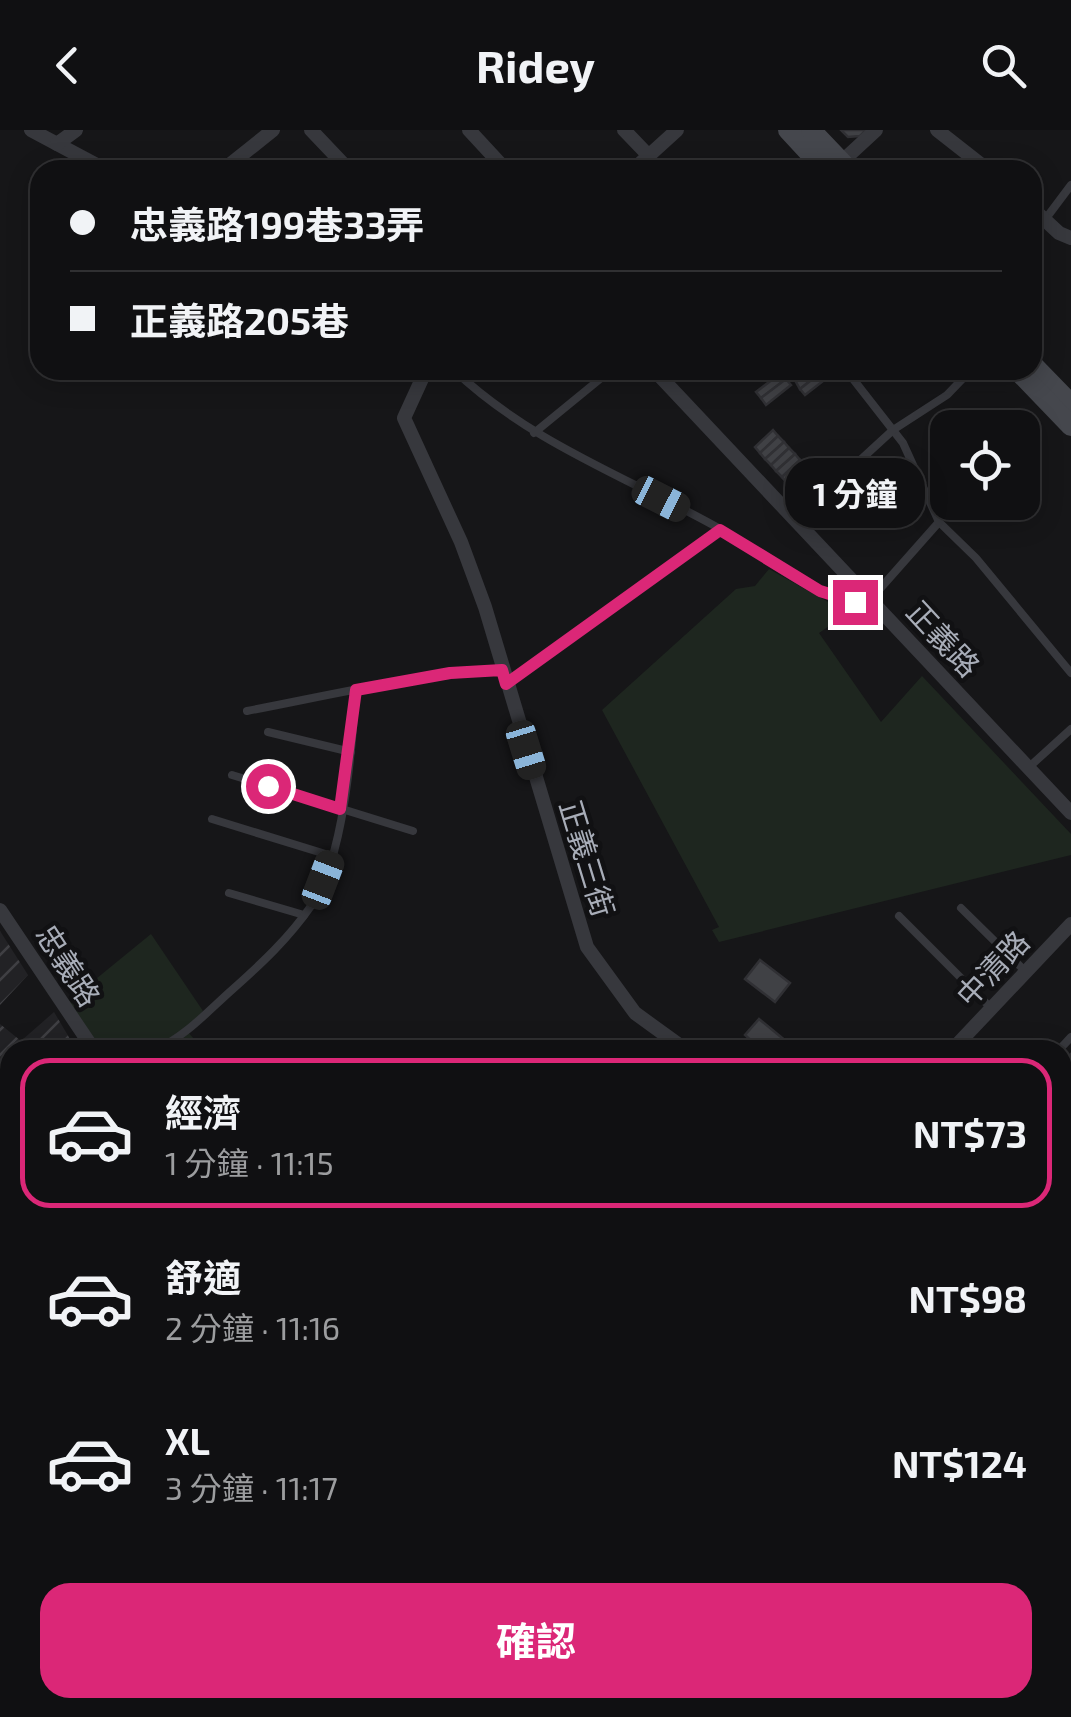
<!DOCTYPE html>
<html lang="zh-TW">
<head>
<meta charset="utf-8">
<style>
  :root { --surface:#101012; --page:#19191b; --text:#f1f3f6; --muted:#9c9d9f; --line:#303032; --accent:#db2777 }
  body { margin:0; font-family:"Exo 2","Noto Sans TC",sans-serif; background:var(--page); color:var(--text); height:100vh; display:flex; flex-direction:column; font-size:38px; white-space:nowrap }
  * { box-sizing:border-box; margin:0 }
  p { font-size:32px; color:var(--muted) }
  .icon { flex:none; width:55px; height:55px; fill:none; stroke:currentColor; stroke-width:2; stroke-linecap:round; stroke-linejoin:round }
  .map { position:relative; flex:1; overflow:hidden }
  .sheet { position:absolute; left:0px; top:910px; width:1072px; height:678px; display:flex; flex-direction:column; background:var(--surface); border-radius:30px 30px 0 0; box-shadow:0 5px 25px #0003,0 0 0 2px var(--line) }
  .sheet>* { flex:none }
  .top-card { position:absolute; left:30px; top:30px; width:1012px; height:220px; border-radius:30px; box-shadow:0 5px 25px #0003,0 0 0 2px var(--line); display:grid; align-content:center; height:220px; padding:0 40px; background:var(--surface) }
  .buttons { position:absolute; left:930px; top:280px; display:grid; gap:20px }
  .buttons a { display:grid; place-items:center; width:110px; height:110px; border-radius:20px; background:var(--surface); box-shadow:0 5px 25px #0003,0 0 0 2px var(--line); font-size:50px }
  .end { position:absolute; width:45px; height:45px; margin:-22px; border:12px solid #db2777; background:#fff; box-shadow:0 0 0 5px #fff }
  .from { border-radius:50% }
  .bubble { position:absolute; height:70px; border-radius:30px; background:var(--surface); box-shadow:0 5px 25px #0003,0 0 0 2px var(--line); font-size:32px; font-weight:700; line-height:70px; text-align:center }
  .car { position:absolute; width:30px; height:60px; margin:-30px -15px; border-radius:12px; box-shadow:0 0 8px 2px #0007; background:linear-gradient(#222 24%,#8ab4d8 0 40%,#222 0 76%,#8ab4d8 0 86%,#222 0) }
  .top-card b { display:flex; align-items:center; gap:35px; height:95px; font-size:38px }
  .top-card b+b { border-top:2px solid var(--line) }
  .top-card i { width:25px; height:25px; background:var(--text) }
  ul { padding:18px 0 0; list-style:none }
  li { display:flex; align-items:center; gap:30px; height:150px; margin:0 20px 15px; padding:0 20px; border:5px solid transparent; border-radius:30px }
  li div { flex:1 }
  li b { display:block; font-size:38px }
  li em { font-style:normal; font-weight:700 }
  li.on { border-color:var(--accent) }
  li>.icon { width:90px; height:90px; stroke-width:1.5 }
  .primary-button { display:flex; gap:20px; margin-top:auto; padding:20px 40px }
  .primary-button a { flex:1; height:115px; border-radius:30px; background:var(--accent); color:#fff; font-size:40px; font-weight:700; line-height:115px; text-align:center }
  header { display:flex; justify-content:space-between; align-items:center; height:130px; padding:0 40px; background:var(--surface); font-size:45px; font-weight:700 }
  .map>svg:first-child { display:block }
</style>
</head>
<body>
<header><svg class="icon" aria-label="back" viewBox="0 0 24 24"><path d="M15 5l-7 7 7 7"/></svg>Ridey<svg class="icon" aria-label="search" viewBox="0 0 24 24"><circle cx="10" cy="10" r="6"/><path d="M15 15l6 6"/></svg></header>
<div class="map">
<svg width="1071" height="1587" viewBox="0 0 1071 1587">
  <defs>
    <pattern id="industrial-furrows" width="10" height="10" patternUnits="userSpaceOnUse" patternTransform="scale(2.5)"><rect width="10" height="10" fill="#222225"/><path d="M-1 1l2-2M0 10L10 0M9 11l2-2" fill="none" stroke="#3f3f43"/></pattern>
  </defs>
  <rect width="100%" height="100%" fill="#161618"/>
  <g fill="url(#industrial-furrows)">
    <path d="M0 801 28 845 0 875Z"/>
    <path d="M54 882 70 909 56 920H10V939L0 941V894L21 911Z"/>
    <path d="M10 1049V1208L0 1218V1058Z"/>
    <path d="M10 1274V1578H618L610 1583 612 1587H0V1284Z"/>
  </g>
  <g fill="#1e261f">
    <path d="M769 439 848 483 819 503 881 592 922 546 1071 704V725L719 812 712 800 719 797 602 580 736 459 755 456Z"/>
    <path d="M151 804 203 881 185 899 204 920H102L69 871Z"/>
  </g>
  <g fill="#404145" stroke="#303034" stroke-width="2.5">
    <path d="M841 0H866L860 6 848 7Z"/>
    <path d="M812 240H824L800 259 796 252Z"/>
    <path d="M824 240 832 244 805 265 800 259Z"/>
    <path d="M781 243 786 249 761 268 756 262Z"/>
    <path d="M786 249 791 255 766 275 761 268Z"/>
    <path d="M773 300 778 306 760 323 755 317Z"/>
    <path d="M778 306 784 312 765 329 760 323Z"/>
    <path d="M784 312 789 318 771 335 765 329Z"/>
    <path d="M789 318 795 324 776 341 771 335Z"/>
    <path d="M795 324 800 330 782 347 776 341Z"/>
    <path d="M800 330 806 336 787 353 782 347Z"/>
    <path d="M806 336 811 342 793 359 787 353Z"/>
    <path d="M811 342 817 348 798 365 793 359Z"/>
    <path d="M817 348 822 354 804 370 798 365Z"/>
    <path d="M760 830 790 853 775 872 745 849Z"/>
    <path d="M759 889 787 912 780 920H750L755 914 745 905Z"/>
    <path d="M1071 924V955L1062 947V932Z"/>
  </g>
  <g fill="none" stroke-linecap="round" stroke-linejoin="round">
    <g stroke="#37383d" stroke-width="8">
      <path d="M1032 107 1071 55"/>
      <path d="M454 240C532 314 630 348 722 400 767 426 816 476 870 470L939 392"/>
      <path d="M846 240 903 313 939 392 976 428 1071 543"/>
      <path d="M534 303 611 240"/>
      <path d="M795 390 893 300 947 265 971 240"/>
      <path d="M509 552 720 400"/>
      <path d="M247 581C332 565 415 544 502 541"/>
      <path d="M268 602 351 622"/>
      <path d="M1028 638 1071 599"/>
      <path d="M232 645 413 701"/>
      <path d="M212 689 332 726"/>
      <path d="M229 763 304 785"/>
      <path d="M961 778 1026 842"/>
      <path d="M899 786 991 878"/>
      <path d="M155 920C185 907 208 881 233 859 261 834 289 808 311 776 344 730 352 617 356 560"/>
      <path d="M1059 920 1071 907"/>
      <path d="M1062 1278 1071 1287"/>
      <path d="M1062 1374 1071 1384"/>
      <path d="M0 1518 10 1528"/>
      <path d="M1062 1576 1071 1587"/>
      <path d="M111 1578 121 1587"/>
      <path d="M880 1578 897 1587"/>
      <path d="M851 1587 868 1578"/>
      <path d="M919 1587 947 1578"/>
    </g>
    <g stroke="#37383d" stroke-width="14">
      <path d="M31 0 106 40"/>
      <path d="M311 0 349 40"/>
      <path d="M469 0 506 40"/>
      <path d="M624 0 649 26"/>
      <path d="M937 0 988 40"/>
      <path d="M57 14 76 0"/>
      <path d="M837 36 876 0"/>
      <path d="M223 40 273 0"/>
      <path d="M633 40 677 0"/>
      <path d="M1032 78 1059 103 1071 108"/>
      <path d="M426 240 404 288 461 412 485 477 587 817 635 883 686 920"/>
      <path d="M654 240 1071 683"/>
      <path d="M0 780 94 920"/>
      <path d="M952 920 1071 794"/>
      <path d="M1062 1023 1071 1014"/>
      <path d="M0 1042 10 1033"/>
      <path d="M1062 1085 1071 1091"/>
      <path d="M1062 1188 1071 1195"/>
      <path d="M0 1339 10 1348"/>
      <path d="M736 1578 745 1587"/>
      <path d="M411 1584 414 1587"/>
      <path d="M13 1587 22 1578"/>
    </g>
    <g stroke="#45474d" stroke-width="20">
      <path d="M788 0 825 40"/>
      <path d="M811 0 849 40"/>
      <path d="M1032 234 1071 274"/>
      <path d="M1017 240 1071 296"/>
    </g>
  </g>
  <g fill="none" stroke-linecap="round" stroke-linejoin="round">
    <path stroke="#db2777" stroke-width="12" d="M268 656 340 679 356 560 450 543 502 540 506 554 720 400 820 461 855 472"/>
  </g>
  <g text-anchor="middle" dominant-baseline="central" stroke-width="9" stroke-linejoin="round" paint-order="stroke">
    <g font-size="30" fill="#a8adb8" stroke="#111113">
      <text transform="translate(944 508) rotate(47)">正義路</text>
      <text transform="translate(588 728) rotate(73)">正義三街</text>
      <text transform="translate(69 835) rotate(57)">忠義路</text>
      <text transform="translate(992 838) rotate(-47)">中清路</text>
    </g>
  </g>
</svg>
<div class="buttons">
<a><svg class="icon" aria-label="locate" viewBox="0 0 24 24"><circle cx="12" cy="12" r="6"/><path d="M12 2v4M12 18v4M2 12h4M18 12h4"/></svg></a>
</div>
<i class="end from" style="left:268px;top:656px"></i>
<i class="end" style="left:855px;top:472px"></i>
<div class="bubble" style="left:785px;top:328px;width:140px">1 分鐘</div>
<i class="car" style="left:661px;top:369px;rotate:117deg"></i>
<i class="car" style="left:526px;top:620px;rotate:163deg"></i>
<i class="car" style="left:323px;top:750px;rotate:21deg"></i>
<div class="top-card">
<b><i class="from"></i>忠義路199巷33弄</b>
<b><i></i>正義路205巷</b>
</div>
<section class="sheet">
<ul>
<li class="on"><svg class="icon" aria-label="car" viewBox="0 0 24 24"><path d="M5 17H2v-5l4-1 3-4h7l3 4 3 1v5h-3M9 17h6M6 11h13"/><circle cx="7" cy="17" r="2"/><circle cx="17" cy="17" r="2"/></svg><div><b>經濟</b><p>1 分鐘 · 11:15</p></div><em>NT$73</em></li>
<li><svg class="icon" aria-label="car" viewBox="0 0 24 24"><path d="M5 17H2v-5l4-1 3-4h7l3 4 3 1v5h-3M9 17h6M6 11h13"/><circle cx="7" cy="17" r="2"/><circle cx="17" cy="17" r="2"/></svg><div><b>舒適</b><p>2 分鐘 · 11:16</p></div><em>NT$98</em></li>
<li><svg class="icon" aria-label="car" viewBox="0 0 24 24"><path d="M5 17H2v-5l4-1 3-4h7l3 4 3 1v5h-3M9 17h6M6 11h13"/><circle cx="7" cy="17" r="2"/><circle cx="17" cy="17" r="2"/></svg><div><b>XL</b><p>3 分鐘 · 11:17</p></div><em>NT$124</em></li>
</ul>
<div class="primary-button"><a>確認</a></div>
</section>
</div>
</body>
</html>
